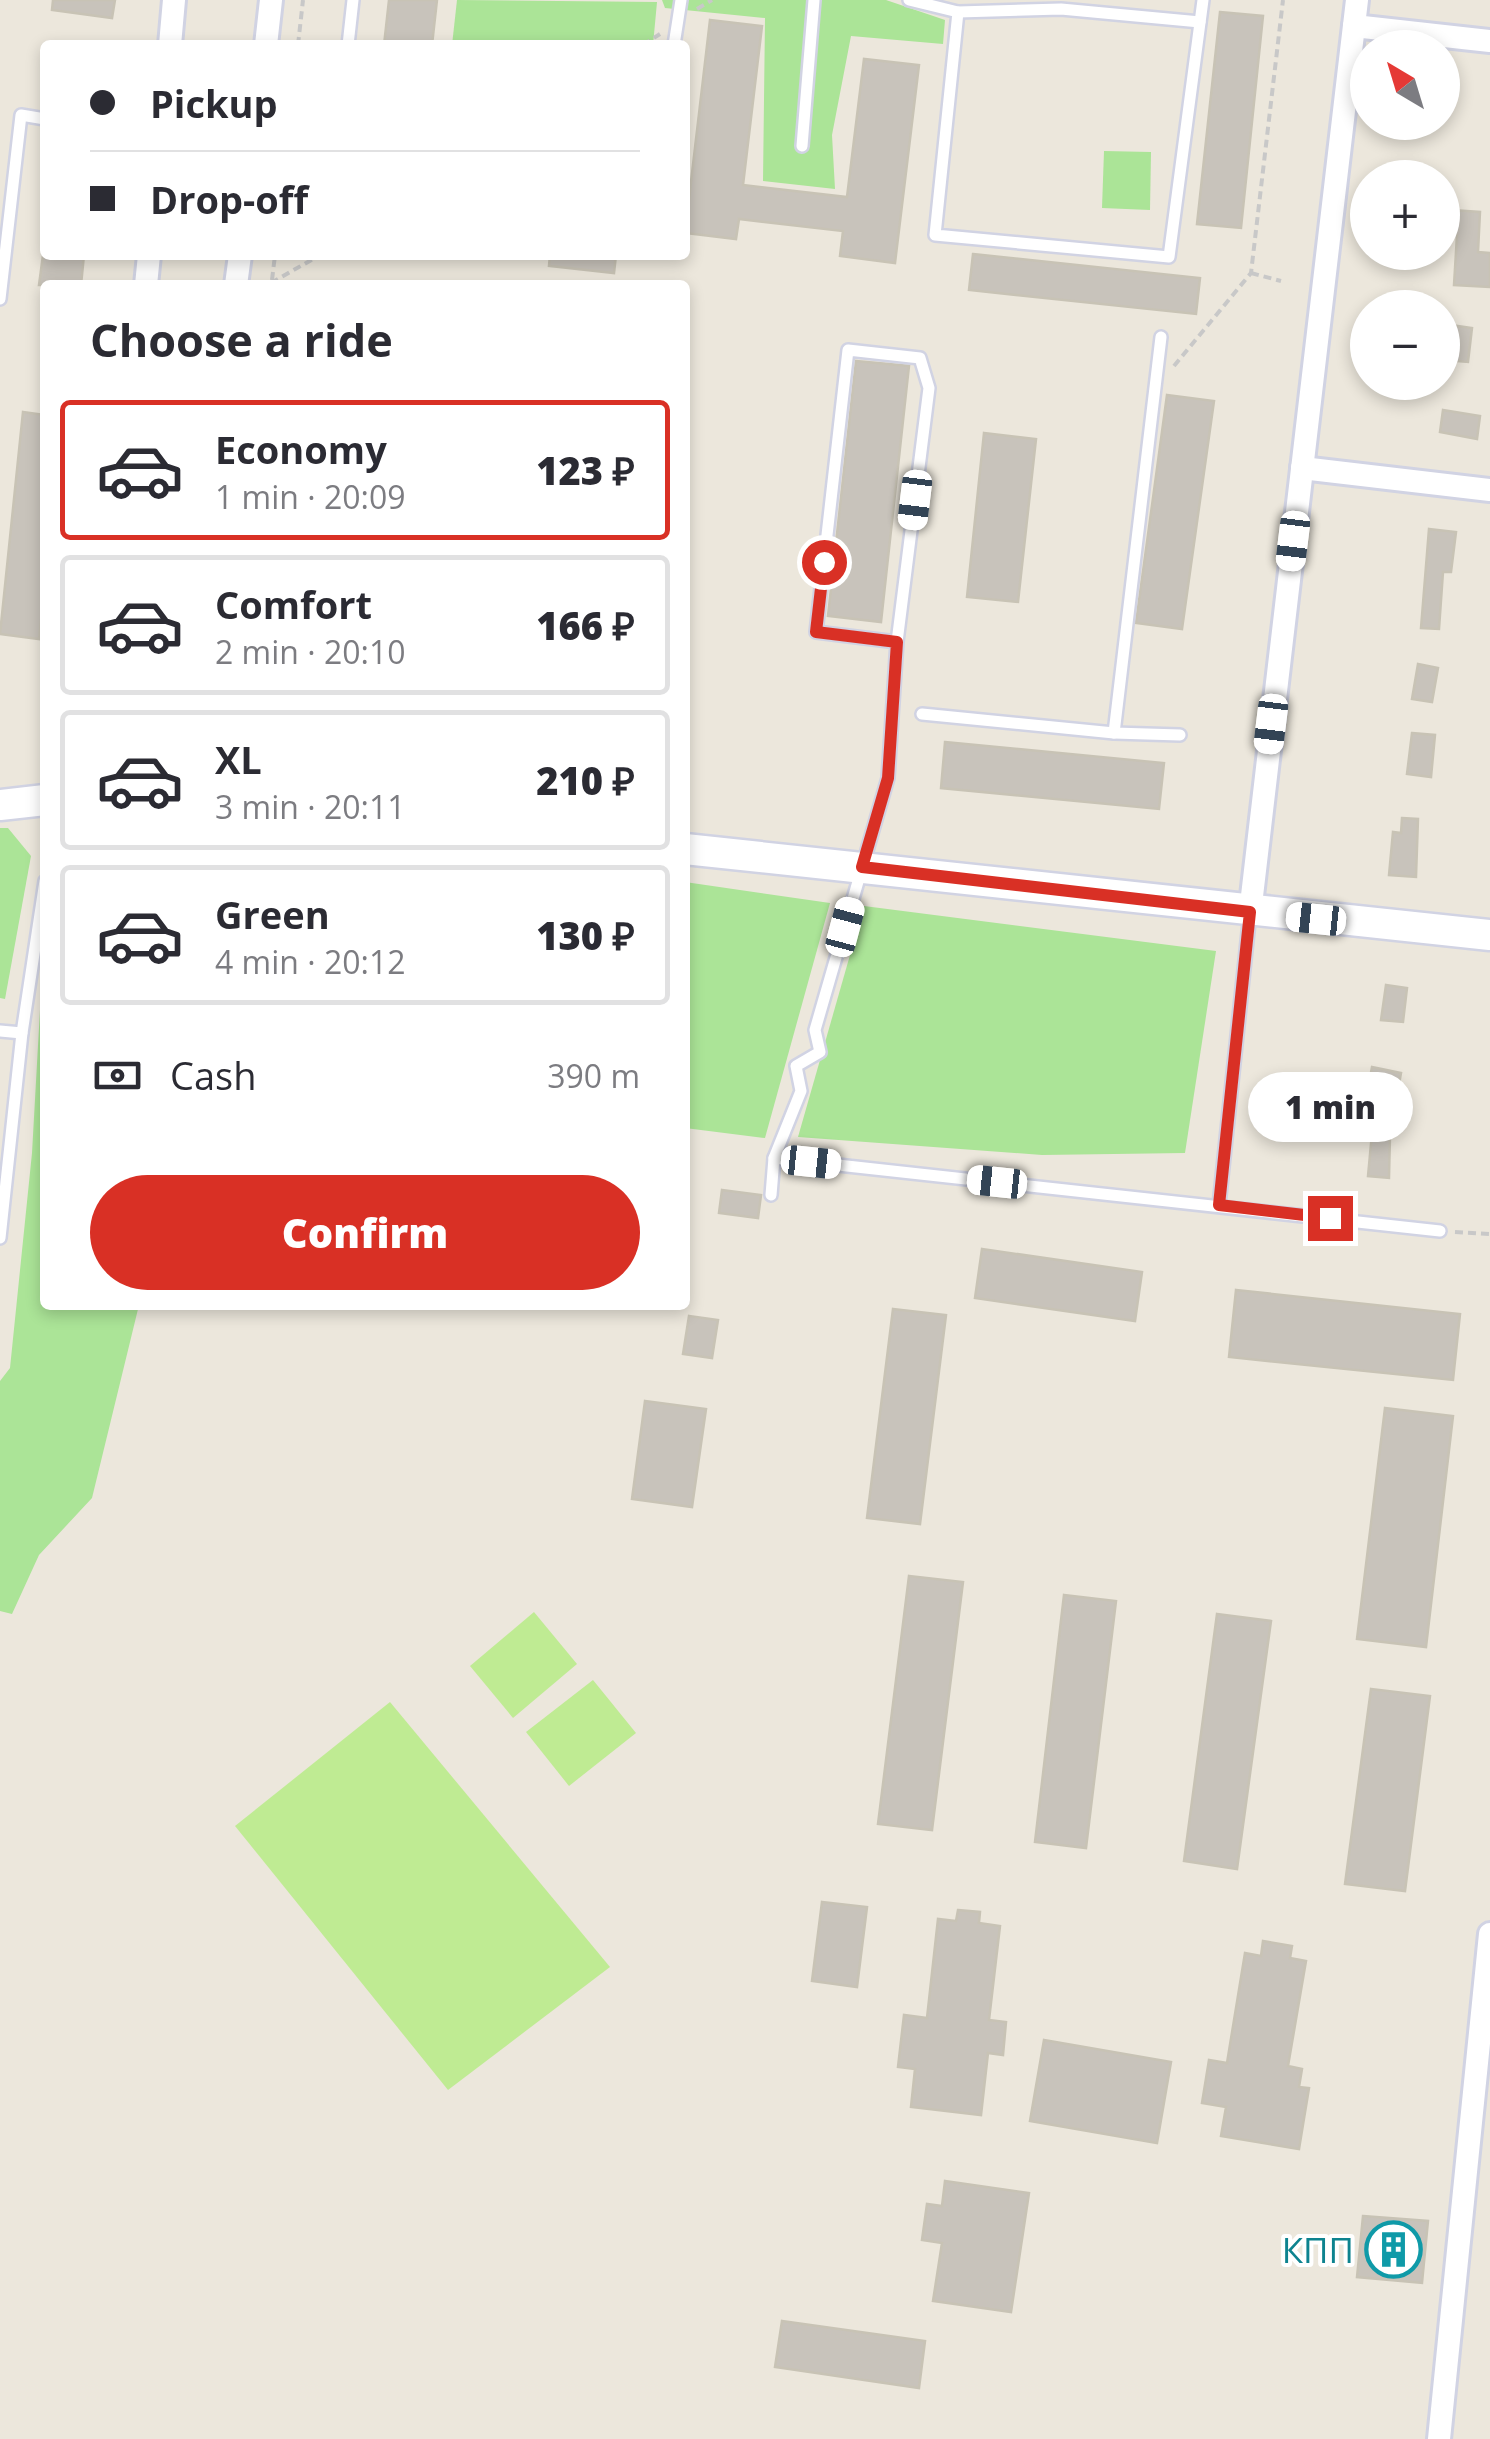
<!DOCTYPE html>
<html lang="en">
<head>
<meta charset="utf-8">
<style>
  :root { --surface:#fff; --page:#f7f7f7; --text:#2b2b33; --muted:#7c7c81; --line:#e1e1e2; --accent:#d93025 }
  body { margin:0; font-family:"Open Sans",sans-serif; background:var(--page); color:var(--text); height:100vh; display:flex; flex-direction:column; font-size:38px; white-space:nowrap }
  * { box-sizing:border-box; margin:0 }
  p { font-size:32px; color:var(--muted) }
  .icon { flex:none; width:55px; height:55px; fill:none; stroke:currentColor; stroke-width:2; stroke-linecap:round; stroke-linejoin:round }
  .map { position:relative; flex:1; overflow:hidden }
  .side { position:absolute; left:40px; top:280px; width:650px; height:1030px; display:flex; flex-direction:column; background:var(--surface); border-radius:10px; box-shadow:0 5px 15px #0003 }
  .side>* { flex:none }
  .guide { position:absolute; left:40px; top:40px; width:650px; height:220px; border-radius:10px; box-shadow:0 5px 15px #0003; display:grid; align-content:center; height:220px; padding:0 50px; background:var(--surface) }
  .needle { width:65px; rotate:322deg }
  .controls { position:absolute; left:1350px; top:30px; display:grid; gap:20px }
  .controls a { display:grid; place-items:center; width:110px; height:110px; border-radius:50%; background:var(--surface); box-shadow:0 5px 15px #0003; font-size:50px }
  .end { position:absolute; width:45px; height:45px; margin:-22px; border:12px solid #d93025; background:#fff; box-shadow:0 0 0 5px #fff }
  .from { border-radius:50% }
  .bubble { position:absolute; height:70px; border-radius:35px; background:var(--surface); box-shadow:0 5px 15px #0003; font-size:32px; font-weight:800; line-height:70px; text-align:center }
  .car { position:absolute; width:30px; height:60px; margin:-30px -15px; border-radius:12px; box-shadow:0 0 8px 2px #0007; background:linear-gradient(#fff 24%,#345 0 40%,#fff 0 76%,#345 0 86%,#fff 0) }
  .guide b { display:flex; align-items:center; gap:35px; height:95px; font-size:38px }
  .guide b+b { border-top:2px solid var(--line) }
  .guide i { width:25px; height:25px; background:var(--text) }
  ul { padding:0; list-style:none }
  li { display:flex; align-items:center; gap:30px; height:140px; margin:0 20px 15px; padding:0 30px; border:5px solid var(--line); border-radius:10px }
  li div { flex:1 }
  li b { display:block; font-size:38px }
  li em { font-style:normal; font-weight:800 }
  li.on { border-color:var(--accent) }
  li>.icon { width:90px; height:90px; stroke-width:1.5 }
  h2 { padding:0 50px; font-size:45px; line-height:120px }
  .pay { display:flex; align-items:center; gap:25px; height:110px; padding:0 50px; font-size:38px }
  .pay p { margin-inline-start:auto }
  .primary-button { display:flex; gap:20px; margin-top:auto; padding:20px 50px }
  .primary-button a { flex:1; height:115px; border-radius:60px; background:var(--accent); color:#fff; font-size:40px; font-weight:800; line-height:115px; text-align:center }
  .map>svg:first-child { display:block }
</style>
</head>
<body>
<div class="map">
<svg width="1490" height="2439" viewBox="0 0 1490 2439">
  <rect width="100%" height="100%" fill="#ece7dc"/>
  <g fill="#abe497">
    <path d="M457 0 657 2 653 45H452Z"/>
    <path d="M662 0H886L945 20 943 44 851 36 832 135 835 189 763 181 765 18 665 8Z"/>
    <path d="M1104 151 1151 152 1150 210 1102 208Z"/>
    <path d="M0 828H8L31 856 5 999 0 998Z"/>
    <path d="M685 882 830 903 765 1138 685 1128Z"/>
    <path d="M864 906 1216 951 1185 1153 1042 1155 798 1137Z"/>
    <path d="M45 920V1305H139L92 1498 39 1555 12 1614 0 1611V1381L10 1368 32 1153Z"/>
  </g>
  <g fill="#bfeb93">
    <path d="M534 1612 577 1664 513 1718 470 1666Z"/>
    <path d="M593 1680 636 1733 569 1786 526 1732Z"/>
    <path d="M390 1702 610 1967 448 2090 235 1826Z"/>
  </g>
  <g fill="#c8c3bb" stroke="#c8c3b5" stroke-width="2.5">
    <path d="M53 0H115L112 18 52 10Z"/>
    <path d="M389 0H437L432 45H384Z"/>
    <path d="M1220 12 1263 16 1241 228 1197 224Z"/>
    <path d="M710 20 762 26 743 185 847 197 864 59 919 65 895 263 840 256 843 231 739 219 736 239 685 233Z"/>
    <path d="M1452 210 1480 212 1478 252 1490 253V287L1454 285 1457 235H1451Z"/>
    <path d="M973 254 1200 278 1196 314 969 290Z"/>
    <path d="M43 255H84L81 285H39Z"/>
    <path d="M550 255H616L614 273 549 266Z"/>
    <path d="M1451 325 1472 328 1468 362 1446 360Z"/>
    <path d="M856 361 909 366 881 622 828 616Z"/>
    <path d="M1167 395 1214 401 1182 629 1136 623Z"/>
    <path d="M1443 410 1480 416 1477 439 1440 432Z"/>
    <path d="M23 412 45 415V587L39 639 0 634Z"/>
    <path d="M984 433 1036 439 1018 602 967 597Z"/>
    <path d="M1429 529 1456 532 1451 572H1443L1439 629 1421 628Z"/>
    <path d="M1418 664 1438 668 1432 702 1412 699Z"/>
    <path d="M1412 733 1435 735 1431 777 1407 774Z"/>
    <path d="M945 742 1164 763 1159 809 941 788Z"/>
    <path d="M1402 818 1418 819 1416 877 1389 875 1393 832 1401 833Z"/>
    <path d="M1386 985 1407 988 1403 1022 1381 1020Z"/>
    <path d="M1372 1067 1401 1073 1390 1136 1389 1178 1368 1176 1376 1090 1368 1089Z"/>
    <path d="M722 1190 761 1195 758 1218 719 1213Z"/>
    <path d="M982 1249 1142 1272 1135 1321 975 1298Z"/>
    <path d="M1236 1290 1460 1314 1453 1380 1229 1357Z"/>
    <path d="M893 1309 946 1315 920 1524 867 1518Z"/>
    <path d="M689 1316 718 1320 712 1358 683 1354Z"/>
    <path d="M645 1401 706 1409 692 1507 632 1499Z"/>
    <path d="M1385 1408 1453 1416 1426 1647 1357 1639Z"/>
    <path d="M909 1576 963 1582 932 1830 878 1824Z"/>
    <path d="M1064 1595 1116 1601 1086 1848 1035 1842Z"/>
    <path d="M1217 1614 1271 1621 1237 1869 1184 1861Z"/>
    <path d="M1371 1689 1430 1696 1405 1891 1345 1884Z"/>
    <path d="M822 1902 867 1907 857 1987 812 1981Z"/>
    <path d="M958 1910 980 1912 979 1923 1000 1926 989 2020 1006 2022 1003 2055 988 2053 981 2115 911 2107 915 2069 898 2067 904 2015 927 2018 938 1919 956 1921Z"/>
    <path d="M1263 1941 1292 1946 1290 1958 1306 1961 1288 2066 1302 2069 1299 2087 1309 2088 1299 2149 1221 2136 1226 2107 1202 2103 1209 2060 1227 2063 1245 1953 1261 1956Z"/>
    <path d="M1044 2040 1171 2062 1157 2143 1030 2121Z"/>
    <path d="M945 2181 1029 2193 1011 2312 933 2301 942 2243 922 2240 927 2204 942 2206Z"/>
    <path d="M1363 2216 1428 2221 1422 2283 1357 2277Z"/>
    <path d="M782 2321 925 2341 919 2388 775 2367Z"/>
  </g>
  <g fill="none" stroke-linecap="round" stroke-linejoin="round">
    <defs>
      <g id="lane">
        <path d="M909 0 958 12 935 235 1169 257 1203 0"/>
        <path d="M958 12 1061 9 1200 22"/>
        <path d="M348 45 353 0"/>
        <path d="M674 45 681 0"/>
        <path d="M802 146 814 0"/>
        <path d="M0 299 21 115 45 119"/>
        <path d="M922 714 1114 733 1180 735"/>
        <path d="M1114 733 1161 337"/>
        <path d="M0 1031 22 1033 45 881"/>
        <path d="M774 1158 1440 1231"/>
        <path d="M771 1195 774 1158 801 1091 796 1066 820 1052 815 1030 888 778 897 642 816 632 848 350 920 358 929 388 897 642"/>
        <path d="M1219 1205 1250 913"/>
        <path d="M0 1238 22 1033"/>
      </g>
      <g id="street">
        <path d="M1354 26 1490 41"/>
        <path d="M170 45 174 0"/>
        <path d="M266 45 271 0"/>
        <path d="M146 285 149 255"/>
        <path d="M236 285 240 255"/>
        <path d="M1302 468 1490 490"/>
        <path d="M1250 913 1357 0"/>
        <path d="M1439 2439 1490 1934"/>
      </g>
      <g id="secondary">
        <path d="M0 805 45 800"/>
        <path d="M685 849 1490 935"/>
      </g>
    </defs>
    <use href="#lane" stroke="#d1d3e3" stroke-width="16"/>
    <use href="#street" stroke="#d1d3e3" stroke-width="28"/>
    <use href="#secondary" stroke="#d1d3e3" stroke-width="35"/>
    <g stroke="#c8c8c8" stroke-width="4" stroke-dasharray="8 5" stroke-linecap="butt">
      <path d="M697 9 712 0"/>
      <path d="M298 45 303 0"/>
      <path d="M643 45 660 34"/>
      <path d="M1251 273 1281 281"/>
      <path d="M272 280 275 255"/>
      <path d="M271 283 320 255"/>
      <path d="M1174 366 1251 273 1283 0"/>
      <path d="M1455 1232 1490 1234"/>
    </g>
    <use href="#lane" stroke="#fff" stroke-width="11"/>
    <use href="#street" stroke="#fff" stroke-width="22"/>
    <use href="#secondary" stroke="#fff" stroke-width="30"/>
  </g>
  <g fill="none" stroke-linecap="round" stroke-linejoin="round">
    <path stroke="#d93025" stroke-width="12" d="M824 562 816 632 897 642 888 778 862 867 1250 912 1219 1205 1330 1218"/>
  </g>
  <defs>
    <symbol id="building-ring" viewBox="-11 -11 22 22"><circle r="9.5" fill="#fff" stroke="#0f9aa8" stroke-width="1.5"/><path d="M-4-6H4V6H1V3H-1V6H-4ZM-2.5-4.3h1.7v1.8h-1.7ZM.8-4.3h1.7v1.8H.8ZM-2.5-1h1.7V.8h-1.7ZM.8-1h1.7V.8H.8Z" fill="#0f9aa8"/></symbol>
  </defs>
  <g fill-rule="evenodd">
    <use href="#building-ring" x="1362" y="2218" width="63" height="63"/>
  </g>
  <g text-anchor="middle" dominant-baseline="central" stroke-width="8" stroke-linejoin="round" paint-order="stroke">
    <g font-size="35" fill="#0d838f" stroke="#fff" text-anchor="end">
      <text x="1354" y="2249">КПП</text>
    </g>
  </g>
</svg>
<div class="controls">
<a><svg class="needle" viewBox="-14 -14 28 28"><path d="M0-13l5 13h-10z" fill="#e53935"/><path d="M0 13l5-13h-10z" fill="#7c7c81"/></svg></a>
<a>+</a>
<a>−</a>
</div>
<i class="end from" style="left:824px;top:562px"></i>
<i class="end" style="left:1330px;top:1218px"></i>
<div class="bubble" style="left:1248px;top:1072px;width:165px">1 min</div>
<i class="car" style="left:915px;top:500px;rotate:187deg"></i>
<i class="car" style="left:1293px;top:541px;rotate:187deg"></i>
<i class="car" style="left:1271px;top:724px;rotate:187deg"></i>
<i class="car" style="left:1316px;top:919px;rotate:276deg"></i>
<i class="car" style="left:845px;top:927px;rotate:15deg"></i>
<i class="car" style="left:811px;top:1162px;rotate:96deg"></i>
<i class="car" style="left:997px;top:1182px;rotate:276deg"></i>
<div class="guide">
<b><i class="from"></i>Pickup</b>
<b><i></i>Drop-off</b>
</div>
<section class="side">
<h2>Choose a ride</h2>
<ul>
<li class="on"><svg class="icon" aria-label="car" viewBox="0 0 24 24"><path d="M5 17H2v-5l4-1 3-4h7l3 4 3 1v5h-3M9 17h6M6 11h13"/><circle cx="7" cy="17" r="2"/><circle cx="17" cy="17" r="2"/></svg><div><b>Economy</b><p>1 min · 20:09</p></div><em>123 ₽</em></li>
<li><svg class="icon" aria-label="car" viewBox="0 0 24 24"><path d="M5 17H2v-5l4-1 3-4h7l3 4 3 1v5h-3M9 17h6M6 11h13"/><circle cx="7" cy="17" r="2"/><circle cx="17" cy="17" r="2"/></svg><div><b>Comfort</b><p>2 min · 20:10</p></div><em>166 ₽</em></li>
<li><svg class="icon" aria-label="car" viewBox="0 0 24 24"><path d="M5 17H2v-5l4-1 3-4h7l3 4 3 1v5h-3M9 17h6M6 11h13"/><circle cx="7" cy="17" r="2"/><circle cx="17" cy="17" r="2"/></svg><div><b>XL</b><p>3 min · 20:11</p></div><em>210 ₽</em></li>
<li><svg class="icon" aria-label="car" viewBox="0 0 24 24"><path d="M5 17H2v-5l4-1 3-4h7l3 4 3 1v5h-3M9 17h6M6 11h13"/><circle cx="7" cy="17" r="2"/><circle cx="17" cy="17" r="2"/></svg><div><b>Green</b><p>4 min · 20:12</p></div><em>130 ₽</em></li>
</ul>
<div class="pay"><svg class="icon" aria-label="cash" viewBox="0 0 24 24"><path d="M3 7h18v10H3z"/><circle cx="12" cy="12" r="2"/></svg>Cash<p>390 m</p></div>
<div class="primary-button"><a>Confirm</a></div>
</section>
</div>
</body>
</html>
